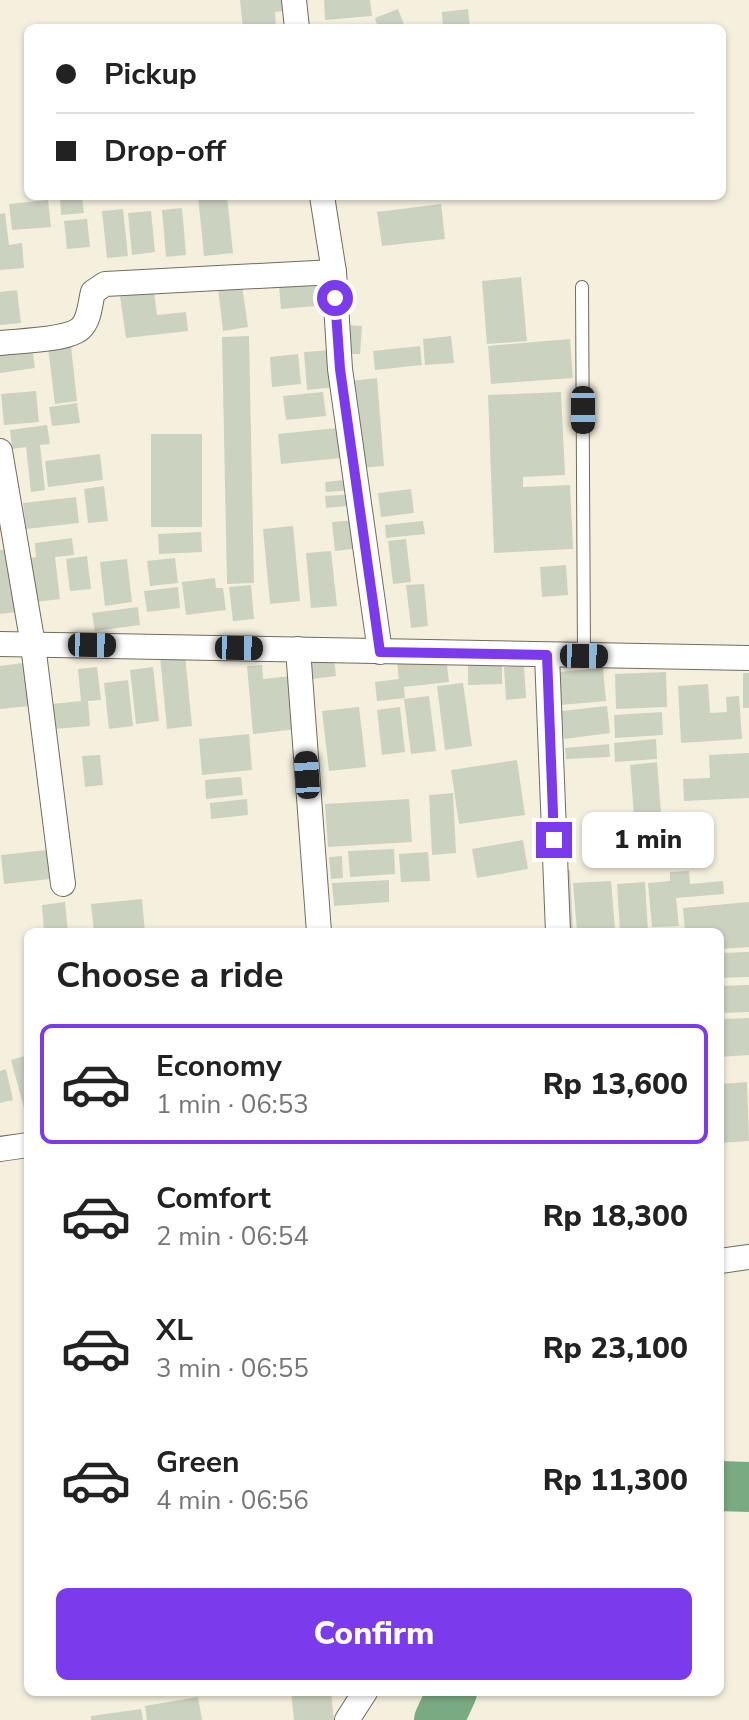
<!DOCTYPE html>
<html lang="en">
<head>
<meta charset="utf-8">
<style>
  :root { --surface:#fff; --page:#f2f2f2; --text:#222; --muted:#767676; --line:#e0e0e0; --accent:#7c3aed }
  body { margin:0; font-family:"Nunito Sans",sans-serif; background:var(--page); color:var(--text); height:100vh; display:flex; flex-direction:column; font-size:30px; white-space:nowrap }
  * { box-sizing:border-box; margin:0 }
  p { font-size:26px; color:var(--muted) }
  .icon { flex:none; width:44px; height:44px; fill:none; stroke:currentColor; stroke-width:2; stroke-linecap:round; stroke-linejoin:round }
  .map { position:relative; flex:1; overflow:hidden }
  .details { position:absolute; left:24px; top:928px; width:700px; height:768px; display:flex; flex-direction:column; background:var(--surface); border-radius:12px; box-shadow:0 2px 6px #0004 }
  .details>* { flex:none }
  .banner { position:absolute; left:24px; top:24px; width:702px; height:176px; border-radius:12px; box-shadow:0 2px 6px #0004; display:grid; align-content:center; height:176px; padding:0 32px; background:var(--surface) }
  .end { position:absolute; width:36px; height:36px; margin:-18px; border:10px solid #7c3aed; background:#fff; box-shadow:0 0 0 4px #fff }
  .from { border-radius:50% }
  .bubble { position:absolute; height:56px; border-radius:12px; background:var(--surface); box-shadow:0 2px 6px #0004; font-size:26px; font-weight:800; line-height:56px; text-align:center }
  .car { position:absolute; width:24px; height:48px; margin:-24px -12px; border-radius:10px; box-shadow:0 0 6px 2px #0007; background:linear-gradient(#222 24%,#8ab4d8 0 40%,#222 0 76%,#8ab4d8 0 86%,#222 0) }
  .banner b { display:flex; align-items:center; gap:28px; height:76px; font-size:30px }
  .banner b+b { border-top:2px solid var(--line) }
  .banner i { width:20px; height:20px; background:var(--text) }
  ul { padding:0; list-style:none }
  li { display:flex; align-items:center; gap:24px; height:120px; margin:0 16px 12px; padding:0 16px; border:4px solid transparent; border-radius:12px }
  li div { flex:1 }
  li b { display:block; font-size:30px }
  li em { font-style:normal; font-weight:800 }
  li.on { border-color:var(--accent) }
  li>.icon { width:72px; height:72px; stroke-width:1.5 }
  h2 { padding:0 32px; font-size:36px; line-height:96px }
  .cta { display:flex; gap:16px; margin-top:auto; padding:16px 32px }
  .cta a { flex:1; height:92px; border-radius:12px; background:var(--accent); color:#fff; font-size:32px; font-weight:800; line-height:92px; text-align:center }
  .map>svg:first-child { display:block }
</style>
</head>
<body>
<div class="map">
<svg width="749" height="1720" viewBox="0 0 749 1720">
  <rect width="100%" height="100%" fill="#f5f0de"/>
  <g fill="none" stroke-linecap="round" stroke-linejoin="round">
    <g stroke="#7aaa81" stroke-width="50">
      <path d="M720 1486 749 1487"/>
      <path d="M439 1720 452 1692"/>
    </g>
  </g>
  <g fill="#ccd2c0">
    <path d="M240 0H289L290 10 275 12 276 28H243Z"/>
    <path d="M324 0H370L372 16 325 20Z"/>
    <path d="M398 9 405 27 378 28 375 18Z"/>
    <path d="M468 9 470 28H443L442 12Z"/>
    <path d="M60 196H82L84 213 61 215Z"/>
    <path d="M198 196H227L233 253 204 256Z"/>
    <path d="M48 200 51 227 12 230 9 204Z"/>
    <path d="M441 204 445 239 382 246 377 212Z"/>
    <path d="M182 208 186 255 166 257 162 210Z"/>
    <path d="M123 209 128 256 107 258 102 211Z"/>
    <path d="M151 211 155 252 132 255 128 213Z"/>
    <path d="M5 213 9 245 22 243 24 268 0 270V214Z"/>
    <path d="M87 219 90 247 67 249 64 221Z"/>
    <path d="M521 277 527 341 487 344 482 281Z"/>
    <path d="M326 281 329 305 281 309 279 285Z"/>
    <path d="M242 285 248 327 223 331 218 288Z"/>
    <path d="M17 290 21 323 0 325V292Z"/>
    <path d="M154 292 157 315 186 312 188 331 126 338 120 296Z"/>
    <path d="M347 325 362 326 360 354H345Z"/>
    <path d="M249 336 254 583 227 584 222 337Z"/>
    <path d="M451 336 454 363 425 365 423 339Z"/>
    <path d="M570 339 573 378 491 384 488 346Z"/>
    <path d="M32 346 35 368 0 373V351Z"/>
    <path d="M71 346 77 401 55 404 48 348Z"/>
    <path d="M420 346 422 365 375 370 373 351Z"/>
    <path d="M332 350 335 387 307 390 304 352Z"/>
    <path d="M298 354 301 384 272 387 270 357Z"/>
    <path d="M377 378 384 466 359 468 351 381Z"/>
    <path d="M36 391 39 422 4 425 1 394Z"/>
    <path d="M323 392 326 416 286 420 283 396Z"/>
    <path d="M561 392 565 475 523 477V487L570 485 573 549 494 553 488 395Z"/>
    <path d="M77 403 80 423 52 426 49 407Z"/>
    <path d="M47 425 50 444 40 445 45 490 31 492 26 447 12 449 10 430Z"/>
    <path d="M337 428 341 458 281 464 278 434Z"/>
    <rect x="151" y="434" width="51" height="93"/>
    <path d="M100 454 103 480 48 487 45 461Z"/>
    <path d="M353 479 354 490 326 492 325 482Z"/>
    <path d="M104 486 108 521 88 523 84 489Z"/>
    <path d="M411 489 414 513 381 517 378 493Z"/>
    <path d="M355 494 356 505 326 508 325 496Z"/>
    <path d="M76 497 79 523 26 529 23 503Z"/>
    <path d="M358 520 361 548 335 551 332 522Z"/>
    <path d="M423 521 425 534 386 538 385 525Z"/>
    <path d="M293 526 300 601 270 604 263 529Z"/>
    <path d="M201 532 202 552 159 554 158 534Z"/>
    <path d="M72 538 74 555 55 557 60 599 36 602 31 558 36 557 35 543Z"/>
    <path d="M406 539 411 582 393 584 388 541Z"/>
    <path d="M9 549 16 612 0 614V550Z"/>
    <path d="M331 551 337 606 311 608 306 553Z"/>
    <path d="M87 556 91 589 70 591 66 559Z"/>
    <path d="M175 558 178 583 150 586 147 561Z"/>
    <path d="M127 559 132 602 105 606 100 562Z"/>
    <path d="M566 565 568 595 542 597 540 567Z"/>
    <path d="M215 578 216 588H223L226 610 186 615 182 582Z"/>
    <path d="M424 584 428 626 411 628 406 585Z"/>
    <path d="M251 585 254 619 233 621 229 587Z"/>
    <path d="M178 587 180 608 147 612 144 591Z"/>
    <path d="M138 607 140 625 95 631 92 613Z"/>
    <path d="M185 655 192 726 167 729 160 657Z"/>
    <path d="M446 656 449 682 404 687 405 698 377 701 375 682 399 679 397 662Z"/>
    <path d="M468 657H502V684L468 685Z"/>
    <path d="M334 659 336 676 312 679 310 662Z"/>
    <path d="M23 663 29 706 0 709V666Z"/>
    <path d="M262 665 263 679 292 676 297 729 253 734 247 666Z"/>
    <path d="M524 666 526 698 506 700 504 667Z"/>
    <path d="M97 667 101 700 88 701 90 726 54 729 52 704 81 701 78 669Z"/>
    <path d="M153 667 159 721 136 724 130 670Z"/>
    <path d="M603 668 606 701 561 705 559 672Z"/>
    <path d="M666 672 667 707 616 709 615 674Z"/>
    <rect x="743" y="673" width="6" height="35"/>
    <path d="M128 680 133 726 109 729 104 683Z"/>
    <path d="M463 683 472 746 445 750 437 686Z"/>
    <path d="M708 684 710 713 727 712 726 697 739 696 742 739 681 743 678 686Z"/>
    <path d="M429 696 436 751 411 754 404 699Z"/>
    <path d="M607 706 610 733 564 739 561 711Z"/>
    <path d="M359 707 366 767 329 771 322 711Z"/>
    <path d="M400 707 405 752 382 755 377 710Z"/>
    <path d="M662 712 663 735 615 738 614 715Z"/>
    <path d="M249 734 252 770 202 775 199 739Z"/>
    <path d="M656 739 657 759 615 762 614 743Z"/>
    <path d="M609 744 610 757 566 759 565 748Z"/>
    <path d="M749 753V798L684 801 683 779 710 778 709 755Z"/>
    <path d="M100 755 103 785 85 787 82 756Z"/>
    <path d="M517 760 525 815 459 824 451 770Z"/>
    <path d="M657 762 661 813 634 815 630 765Z"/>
    <path d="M241 777 243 795 206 799 205 780Z"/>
    <path d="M453 793 456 853 432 855 429 795Z"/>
    <path d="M247 799 248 815 211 819 210 803Z"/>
    <path d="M409 799 412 842 328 847 325 804Z"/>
    <path d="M523 840 528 869 477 878 472 849Z"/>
    <path d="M56 849 59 878 4 884 1 855Z"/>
    <path d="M394 849 395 874 350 877 348 851Z"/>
    <path d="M428 852 430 881 401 882 399 854Z"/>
    <path d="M342 856 343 878 331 879 329 857Z"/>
    <path d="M570 870 573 932H563L560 871Z"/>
    <path d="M689 871 690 884 723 881 724 894 676 898 679 926 652 927 648 883 670 881V872Z"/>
    <path d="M389 880V902L334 906 332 883Z"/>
    <path d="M611 881 615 929 577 932 573 883Z"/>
    <path d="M645 882 648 931 620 932 617 884Z"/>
    <path d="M142 899 145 932H94L91 904Z"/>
    <path d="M65 902 68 932H44L42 905Z"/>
    <path d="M749 902V947L720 949V932H685L683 908Z"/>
    <path d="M749 952V977L720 978V953Z"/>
    <path d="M749 985V1012L720 1013V986Z"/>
    <path d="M749 1018V1055L720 1057V1019Z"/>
    <path d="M28 1055V1119H27L11 1060Z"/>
    <path d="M6 1069 13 1100 0 1103V1071Z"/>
    <path d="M747 1082 749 1141 720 1143V1084Z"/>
    <path d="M291 1692H331L334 1720H294Z"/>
    <path d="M198 1697 202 1720H147L145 1706Z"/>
    <path d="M141 1709 143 1720H91V1716Z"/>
  </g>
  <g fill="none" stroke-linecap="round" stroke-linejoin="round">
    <defs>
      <path id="service" d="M582 287 584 656"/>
      <g id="minor">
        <path d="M294 0 297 28"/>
        <path d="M322 196 334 272 340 369 380 652"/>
        <path d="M0 343C19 341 69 340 81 328 90 319 90 303 93 292L105 284 334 272"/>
        <path d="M0 451 33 645 63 884"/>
        <path d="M0 644 749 658"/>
        <path d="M298 649 319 932"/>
        <path d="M547 655 558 932"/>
        <path d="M0 1149 28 1145"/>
        <path d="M720 1261 749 1257"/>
        <path d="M347 1720 365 1692"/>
      </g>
    </defs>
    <use href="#service" stroke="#716c5c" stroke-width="14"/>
    <use href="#minor" stroke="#716c5c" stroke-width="26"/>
    <use href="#service" stroke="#fff" stroke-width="12"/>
    <use href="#minor" stroke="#fff" stroke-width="24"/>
  </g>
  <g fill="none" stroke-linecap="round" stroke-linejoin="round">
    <path stroke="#7c3aed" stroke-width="10" d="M335 298 340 369 380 652 547 655 554 840"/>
  </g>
</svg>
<i class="end from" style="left:335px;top:298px"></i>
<i class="end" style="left:554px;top:840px"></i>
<div class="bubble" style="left:582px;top:812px;width:132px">1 min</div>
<i class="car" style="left:583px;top:410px;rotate:180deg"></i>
<i class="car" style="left:92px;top:645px;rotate:91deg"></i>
<i class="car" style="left:239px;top:648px;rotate:91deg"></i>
<i class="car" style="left:584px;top:656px;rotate:91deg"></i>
<i class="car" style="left:307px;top:775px;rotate:356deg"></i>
<div class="banner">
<b><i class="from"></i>Pickup</b>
<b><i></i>Drop-off</b>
</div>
<section class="details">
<h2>Choose a ride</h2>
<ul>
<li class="on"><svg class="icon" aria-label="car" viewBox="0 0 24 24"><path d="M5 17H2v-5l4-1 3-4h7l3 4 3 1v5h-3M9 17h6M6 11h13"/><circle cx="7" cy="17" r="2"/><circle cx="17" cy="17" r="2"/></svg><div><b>Economy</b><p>1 min · 06:53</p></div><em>Rp 13,600</em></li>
<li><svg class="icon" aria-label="car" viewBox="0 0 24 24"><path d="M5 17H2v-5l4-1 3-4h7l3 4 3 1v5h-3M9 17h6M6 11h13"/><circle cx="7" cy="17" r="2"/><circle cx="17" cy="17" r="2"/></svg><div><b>Comfort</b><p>2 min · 06:54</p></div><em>Rp 18,300</em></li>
<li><svg class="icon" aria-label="car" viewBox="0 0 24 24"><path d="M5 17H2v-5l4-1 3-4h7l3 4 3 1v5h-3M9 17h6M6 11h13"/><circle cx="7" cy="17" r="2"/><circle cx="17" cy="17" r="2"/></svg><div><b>XL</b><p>3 min · 06:55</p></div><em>Rp 23,100</em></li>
<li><svg class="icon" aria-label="car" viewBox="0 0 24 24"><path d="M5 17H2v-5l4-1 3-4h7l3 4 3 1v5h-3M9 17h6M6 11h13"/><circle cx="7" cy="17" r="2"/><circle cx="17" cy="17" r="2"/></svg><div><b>Green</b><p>4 min · 06:56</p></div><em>Rp 11,300</em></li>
</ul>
<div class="cta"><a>Confirm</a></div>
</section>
</div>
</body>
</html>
